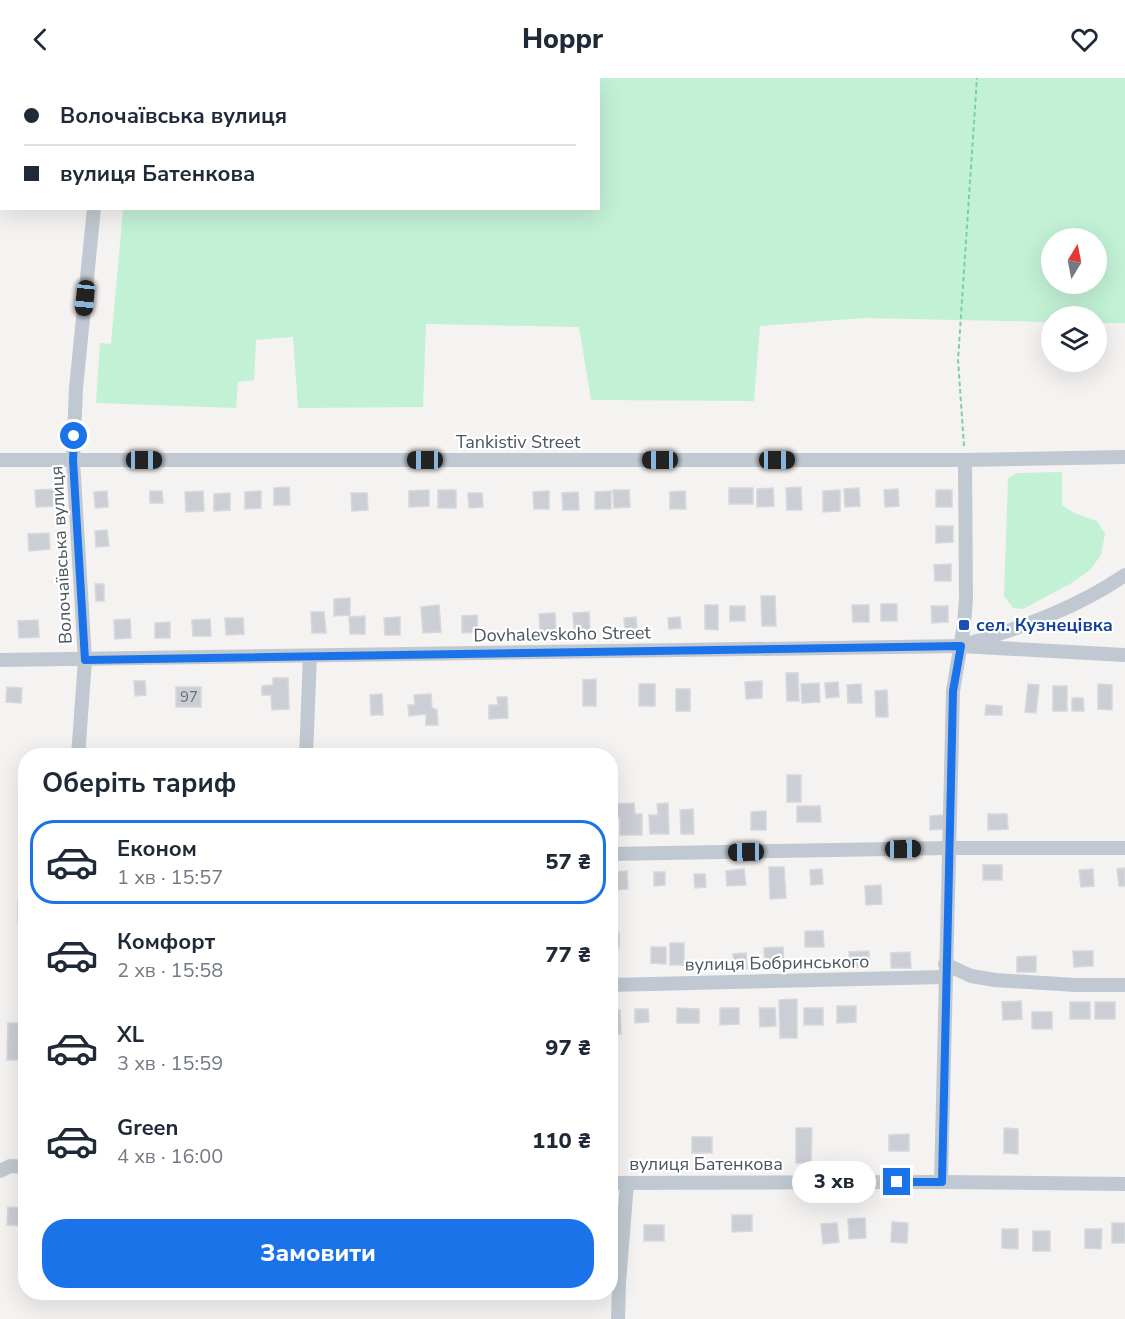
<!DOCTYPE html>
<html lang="uk">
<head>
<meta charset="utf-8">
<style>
  :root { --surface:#fff; --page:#f2f2f3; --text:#1f2937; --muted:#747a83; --line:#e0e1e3; --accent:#1a73e8 }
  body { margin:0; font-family:"Nunito Sans",sans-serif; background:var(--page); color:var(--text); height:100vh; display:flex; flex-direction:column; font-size:22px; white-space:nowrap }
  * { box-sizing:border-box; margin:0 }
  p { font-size:20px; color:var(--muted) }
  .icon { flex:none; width:33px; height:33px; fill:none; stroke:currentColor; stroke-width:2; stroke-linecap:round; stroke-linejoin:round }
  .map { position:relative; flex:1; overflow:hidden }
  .details { position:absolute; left:18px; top:670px; width:600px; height:552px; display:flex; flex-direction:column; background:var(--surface); border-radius:24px; box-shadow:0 6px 24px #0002 }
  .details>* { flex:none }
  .guide { position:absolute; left:0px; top:0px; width:600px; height:132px; box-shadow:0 6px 24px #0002; display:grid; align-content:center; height:132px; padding:0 24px; background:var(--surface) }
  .needle { width:39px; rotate:10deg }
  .controls { position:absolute; left:1041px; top:150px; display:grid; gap:12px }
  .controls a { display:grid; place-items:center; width:66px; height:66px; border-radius:50%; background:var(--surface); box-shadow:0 6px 24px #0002; font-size:30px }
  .end { position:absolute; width:27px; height:27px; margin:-14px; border:8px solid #1a73e8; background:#fff; box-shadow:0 0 0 3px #fff }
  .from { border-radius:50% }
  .bubble { position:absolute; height:42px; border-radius:21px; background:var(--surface); box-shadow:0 6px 24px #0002; font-size:20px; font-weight:800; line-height:42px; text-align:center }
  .car { position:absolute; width:18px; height:36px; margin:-18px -9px; border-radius:8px; box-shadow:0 0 4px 2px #0007; background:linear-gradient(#222 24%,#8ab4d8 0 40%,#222 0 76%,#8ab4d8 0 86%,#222 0) }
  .guide b { display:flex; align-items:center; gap:21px; height:57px; font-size:22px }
  .guide b+b { border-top:2px solid var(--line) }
  .guide i { width:15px; height:15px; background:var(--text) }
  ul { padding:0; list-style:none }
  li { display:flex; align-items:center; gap:18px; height:84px; margin:0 12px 9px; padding:0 12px; border:3px solid transparent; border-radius:24px }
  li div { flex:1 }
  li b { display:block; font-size:22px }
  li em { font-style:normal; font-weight:800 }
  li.active { border-color:var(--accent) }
  li>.icon { width:54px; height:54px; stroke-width:1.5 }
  h2 { padding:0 24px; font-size:27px; line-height:72px }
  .cta { display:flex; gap:12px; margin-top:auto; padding:12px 24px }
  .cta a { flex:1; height:69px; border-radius:24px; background:var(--accent); color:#fff; font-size:24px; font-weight:800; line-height:69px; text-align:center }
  header { display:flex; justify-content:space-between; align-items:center; height:78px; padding:0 24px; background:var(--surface); font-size:27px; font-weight:800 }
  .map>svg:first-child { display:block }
</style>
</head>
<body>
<header><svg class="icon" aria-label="back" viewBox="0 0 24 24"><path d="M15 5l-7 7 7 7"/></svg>Hoppr<svg class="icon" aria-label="heart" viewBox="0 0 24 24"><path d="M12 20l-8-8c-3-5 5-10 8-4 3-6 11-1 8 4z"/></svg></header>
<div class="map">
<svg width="1125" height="1241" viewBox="0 0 1125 1241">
  <rect width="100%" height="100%" fill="#f5f2f2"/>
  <g fill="#c2f1d6" fill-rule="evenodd">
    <path d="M133 0H1125V245H1097L1096 238H1052L1051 244 864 240 760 248 754 323 591 322 579 249 426 246 423 329 298 330 293 259 256 262 254 302 238 304 236 330 96 325 100 265 111 266 123 131 598 130V2ZM1052 160H1096V206H1052Z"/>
    <path d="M1062 394V427L1074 435 1097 443 1105 456 1101 477 1090 492 1070 506 1023 531 1013 530 1004 518 1008 400 1017 395Z"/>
  </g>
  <g fill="#ccced5" stroke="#d6d8dd" stroke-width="1.5">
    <path d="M289 409 290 427H274V410Z"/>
    <path d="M801 409 802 432H787L786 410Z"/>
    <rect x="729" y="410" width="24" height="16"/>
    <path d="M773 410 774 428 757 429V411Z"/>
    <path d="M859 410 860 428 845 429 844 411Z"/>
    <path d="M56 411 57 428 36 429 35 412Z"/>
    <path d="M898 411 899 428 885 429 884 412Z"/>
    <path d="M429 412V428L409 429V413Z"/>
    <rect x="438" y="412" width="18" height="18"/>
    <path d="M613 412H629L630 429 614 430Z"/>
    <path d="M840 412V433L823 434V413Z"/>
    <rect x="936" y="412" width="16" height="17"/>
    <path d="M107 413 108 429 95 430 94 414Z"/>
    <path d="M150 413H162L163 425H150Z"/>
    <path d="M203 413 204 433 186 434 185 414Z"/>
    <path d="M261 413V430L245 431V414Z"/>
    <path d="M549 413V431H534L533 414Z"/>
    <path d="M611 413V431H595V414Z"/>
    <path d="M685 413 686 431H670V414Z"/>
    <path d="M578 414 579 432H563L562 415Z"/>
    <path d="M230 415V432L214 433V416Z"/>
    <path d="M351 415H367L368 432 352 433Z"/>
    <path d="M468 415H482L483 429 469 430Z"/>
    <path d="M936 448H953V464L936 465Z"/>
    <path d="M107 452 109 468 96 469 95 453Z"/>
    <path d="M49 455 50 471 29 473 28 456Z"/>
    <path d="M951 486V503H935L934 487Z"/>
    <path d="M95 506H104V523H96Z"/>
    <path d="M761 518H775L776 548H762Z"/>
    <path d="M350 520V537L334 538V521Z"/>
    <rect x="881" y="526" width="16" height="17"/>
    <path d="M439 527 441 554 423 555 421 529Z"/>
    <path d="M705 527H718V552L705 551Z"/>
    <path d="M852 527H869V544H853Z"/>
    <rect x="730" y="528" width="15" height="15"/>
    <path d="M931 528H948V544L932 545Z"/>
    <path d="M311 534H324L326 555H312Z"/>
    <path d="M589 534 590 552H574L573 535Z"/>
    <path d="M555 535 556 553H540L539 536Z"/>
    <path d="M477 537 478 554 462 555V538Z"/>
    <path d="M365 538V556H350L349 539Z"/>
    <path d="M400 539V557H385L384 540Z"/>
    <path d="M636 539 637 550 625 551 624 540Z"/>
    <path d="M680 539 681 550 669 551 668 540Z"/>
    <path d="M225 540H243L244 556 226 557Z"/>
    <path d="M130 541 131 560 115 561 114 542Z"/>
    <path d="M210 541 211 558H193L192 542Z"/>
    <path d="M38 542 39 559 19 560 18 543Z"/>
    <path d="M170 544V560H155V545Z"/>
    <path d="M786 595H798L799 623H787Z"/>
    <path d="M273 600H288L289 631 272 632 271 617H262V608L273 607Z"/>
    <path d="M596 601V628H583V602Z"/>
    <path d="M134 603H145L146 617 135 618Z"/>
    <path d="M762 603V620L746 621 745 604Z"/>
    <path d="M838 604 839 619 826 620 825 605Z"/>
    <path d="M819 605 820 624 802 625 801 606Z"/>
    <rect x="639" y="606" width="16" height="22"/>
    <path d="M861 606 862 625H848L847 607Z"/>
    <path d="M1028 606 1039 607 1036 635 1025 634Z"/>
    <path d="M1098 606 1112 607V632L1098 631Z"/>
    <rect x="1053" y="608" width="14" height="25"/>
    <path d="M7 609 22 610 21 625 6 624Z"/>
    <rect x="176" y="609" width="25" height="20"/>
    <rect x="676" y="611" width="14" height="22"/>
    <path d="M887 612 888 639H876L875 613Z"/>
    <path d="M382 616 383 637H371L370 617Z"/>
    <path d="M431 616 432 630 437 632 438 647H426V636L409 638 408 627H415L414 617Z"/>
    <path d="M497 619H507L508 640 489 641V627H498Z"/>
    <path d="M1072 620H1083L1084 633H1072Z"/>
    <path d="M986 627 1002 628V637H985Z"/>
    <rect x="787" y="697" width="14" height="27"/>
    <path d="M634 725 635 736H642V757H620V739H616V726Z"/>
    <path d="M668 725 669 756H650L649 737H658L657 726Z"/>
    <path d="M797 728H820L821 744H797Z"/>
    <path d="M693 731 694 756H681L680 732Z"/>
    <path d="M766 733V752H751V734Z"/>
    <path d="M988 736H1007L1008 751 988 752Z"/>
    <path d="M943 737 944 751 930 752V738Z"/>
    <rect x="983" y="787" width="19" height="15"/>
    <path d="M769 789H784L786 820 770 821Z"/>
    <path d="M1125 790V808H1119L1117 791Z"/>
    <path d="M744 791 746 807 727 808 726 793Z"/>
    <path d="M822 791 823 806 811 807 810 792Z"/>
    <path d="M1093 791 1094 808 1081 809 1079 792Z"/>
    <path d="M627 793 628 811 611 812 610 794Z"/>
    <path d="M654 794H665V807L654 808Z"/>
    <path d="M694 796H705L706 809 695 810Z"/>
    <path d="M881 807 882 826 866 827 865 808Z"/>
    <path d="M18 822 26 823V844H18Z"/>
    <path d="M20 851H26V870H21Z"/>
    <path d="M805 853H823L824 869H805Z"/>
    <path d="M619 855V870L610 871V856Z"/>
    <rect x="670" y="865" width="14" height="22"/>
    <path d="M651 869H666V886L651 885Z"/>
    <path d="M783 869 784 887 765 888 764 870Z"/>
    <path d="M869 873V889H850L849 874Z"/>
    <path d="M1073 873H1093V888L1074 889Z"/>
    <path d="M910 874 911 890H891V875Z"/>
    <path d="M746 875 747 891H734L733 876Z"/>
    <path d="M1036 878V894H1017V879Z"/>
    <rect x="22" y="906" width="4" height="23"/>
    <path d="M797 921V960H780L779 922Z"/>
    <path d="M1021 923 1022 941 1003 942 1002 924Z"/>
    <rect x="1070" y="924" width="20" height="17"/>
    <rect x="1095" y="924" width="20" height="17"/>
    <path d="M837 928H856V944L837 945Z"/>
    <path d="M677 930 699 931V945H677Z"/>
    <path d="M720 930H739V946L720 947Z"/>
    <path d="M759 930H775L776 948 760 949Z"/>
    <rect x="804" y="930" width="19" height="17"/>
    <path d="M635 931H648L649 944 635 945Z"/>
    <path d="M610 932H620L621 956 610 957Z"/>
    <rect x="1032" y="934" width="20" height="17"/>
    <path d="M8 945H26V982H7Z"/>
    <path d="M796 1050H812L811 1085H796Z"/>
    <path d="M1004 1050 1018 1051V1076L1004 1075Z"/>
    <path d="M909 1056V1073H889V1057Z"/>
    <rect x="692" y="1059" width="20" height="16"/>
    <rect x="610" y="1061" width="6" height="21"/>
    <path d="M8 1129 26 1130 25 1148 7 1147Z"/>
    <path d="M732 1137H752V1153L732 1154Z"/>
    <path d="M865 1140 866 1160 849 1161 848 1141Z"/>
    <path d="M892 1144 908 1145 907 1165 891 1164Z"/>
    <path d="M837 1145 839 1164 823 1166 821 1146Z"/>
    <rect x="1112" y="1145" width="13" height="20"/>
    <rect x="644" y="1147" width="20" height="16"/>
    <path d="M1002 1151H1018V1171L1002 1170Z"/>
    <path d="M1085 1151H1102L1101 1171 1085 1170Z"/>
    <rect x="1033" y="1153" width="17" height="20"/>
  </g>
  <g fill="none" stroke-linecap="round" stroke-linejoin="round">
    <path stroke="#79cfa8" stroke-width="2" stroke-dasharray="4.5 3" stroke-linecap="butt" d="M964 368 958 282 977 0"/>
    <g stroke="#c0c9d1" stroke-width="14">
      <path d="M107 2V0"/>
      <path d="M0 382H965L1125 379"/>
      <path d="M971 565C1026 548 1078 529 1125 497"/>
      <path d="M0 582 961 568 1125 577"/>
      <path d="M78 678 85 582 73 382 76 310 94 130"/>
      <path d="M306 678 310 578"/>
      <path d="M610 776 948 770H1125"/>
      <path d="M945 886 971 898 995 902 1076 907H1125"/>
      <path d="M610 907 945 899"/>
      <path d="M0 1093 10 1088 26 1089"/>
      <path d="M941 1104 953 613 964 547 966 520 965 382"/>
      <path d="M610 1105 941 1104 1125 1106"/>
      <path d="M618 1241 619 1205 627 1105"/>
    </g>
  </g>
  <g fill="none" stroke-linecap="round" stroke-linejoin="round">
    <path stroke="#1a73e8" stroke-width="8" d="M74 358 73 382 85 582 961 568 953 613 942 1104H897"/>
  </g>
  <rect fill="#1a4fb4" stroke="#fff" stroke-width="2" x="958" y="541" width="12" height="12" rx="3"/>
  <g text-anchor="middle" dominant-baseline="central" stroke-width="4.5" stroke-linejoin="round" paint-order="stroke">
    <g font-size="15" fill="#6a737d">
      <text x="189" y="619">97</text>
    </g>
    <g font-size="18" fill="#4a5560" stroke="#fff">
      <text x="518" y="364">Tankistiv Street</text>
      <text transform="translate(61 477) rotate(-93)">Волочаївська вулиця</text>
      <text transform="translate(562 556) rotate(-1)">Dovhalevskoho Street</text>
      <text transform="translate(777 885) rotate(-1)">вулиця Бобринського</text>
      <text x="706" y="1086">вулиця Батенкова</text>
    </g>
    <g font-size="18" font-weight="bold" fill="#164399" stroke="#fff" text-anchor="start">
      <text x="976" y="547">сел. Кузнецівка</text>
    </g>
  </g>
</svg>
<div class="controls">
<a><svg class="needle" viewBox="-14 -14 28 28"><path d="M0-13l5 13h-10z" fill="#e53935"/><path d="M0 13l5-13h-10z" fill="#747a83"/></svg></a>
<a><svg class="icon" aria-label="layers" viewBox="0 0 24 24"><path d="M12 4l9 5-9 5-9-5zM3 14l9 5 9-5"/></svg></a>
</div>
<i class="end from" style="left:74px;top:358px"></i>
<i class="end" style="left:897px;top:1104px"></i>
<div class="bubble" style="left:792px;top:1083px;width:84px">3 хв</div>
<i class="car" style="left:85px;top:220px;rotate:186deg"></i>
<i class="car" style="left:144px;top:382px;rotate:90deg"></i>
<i class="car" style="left:425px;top:382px;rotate:270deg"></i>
<i class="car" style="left:660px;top:382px;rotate:270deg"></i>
<i class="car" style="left:777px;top:382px;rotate:90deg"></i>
<i class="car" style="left:903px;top:771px;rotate:89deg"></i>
<i class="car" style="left:746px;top:774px;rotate:269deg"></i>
<div class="guide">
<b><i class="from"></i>Волочаївська вулиця</b>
<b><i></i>вулиця Батенкова</b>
</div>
<section class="details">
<h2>Оберіть тариф</h2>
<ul>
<li class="active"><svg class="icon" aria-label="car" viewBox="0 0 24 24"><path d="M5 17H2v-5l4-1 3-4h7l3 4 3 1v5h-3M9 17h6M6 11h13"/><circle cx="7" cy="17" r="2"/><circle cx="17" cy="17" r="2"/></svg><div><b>Економ</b><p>1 хв · 15:57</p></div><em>57 ₴</em></li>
<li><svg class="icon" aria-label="car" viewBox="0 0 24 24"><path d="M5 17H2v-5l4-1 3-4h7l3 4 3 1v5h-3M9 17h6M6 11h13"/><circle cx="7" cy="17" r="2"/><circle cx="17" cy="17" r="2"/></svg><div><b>Комфорт</b><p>2 хв · 15:58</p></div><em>77 ₴</em></li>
<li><svg class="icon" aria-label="car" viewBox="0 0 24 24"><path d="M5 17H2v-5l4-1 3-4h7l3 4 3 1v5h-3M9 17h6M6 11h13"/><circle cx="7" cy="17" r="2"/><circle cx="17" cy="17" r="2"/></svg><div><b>XL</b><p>3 хв · 15:59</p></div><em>97 ₴</em></li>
<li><svg class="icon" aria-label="car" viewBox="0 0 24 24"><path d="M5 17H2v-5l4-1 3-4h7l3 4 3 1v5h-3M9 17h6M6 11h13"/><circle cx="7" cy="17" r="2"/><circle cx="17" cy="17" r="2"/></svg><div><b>Green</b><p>4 хв · 16:00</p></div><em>110 ₴</em></li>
</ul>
<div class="cta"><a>Замовити</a></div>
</section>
</div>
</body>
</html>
